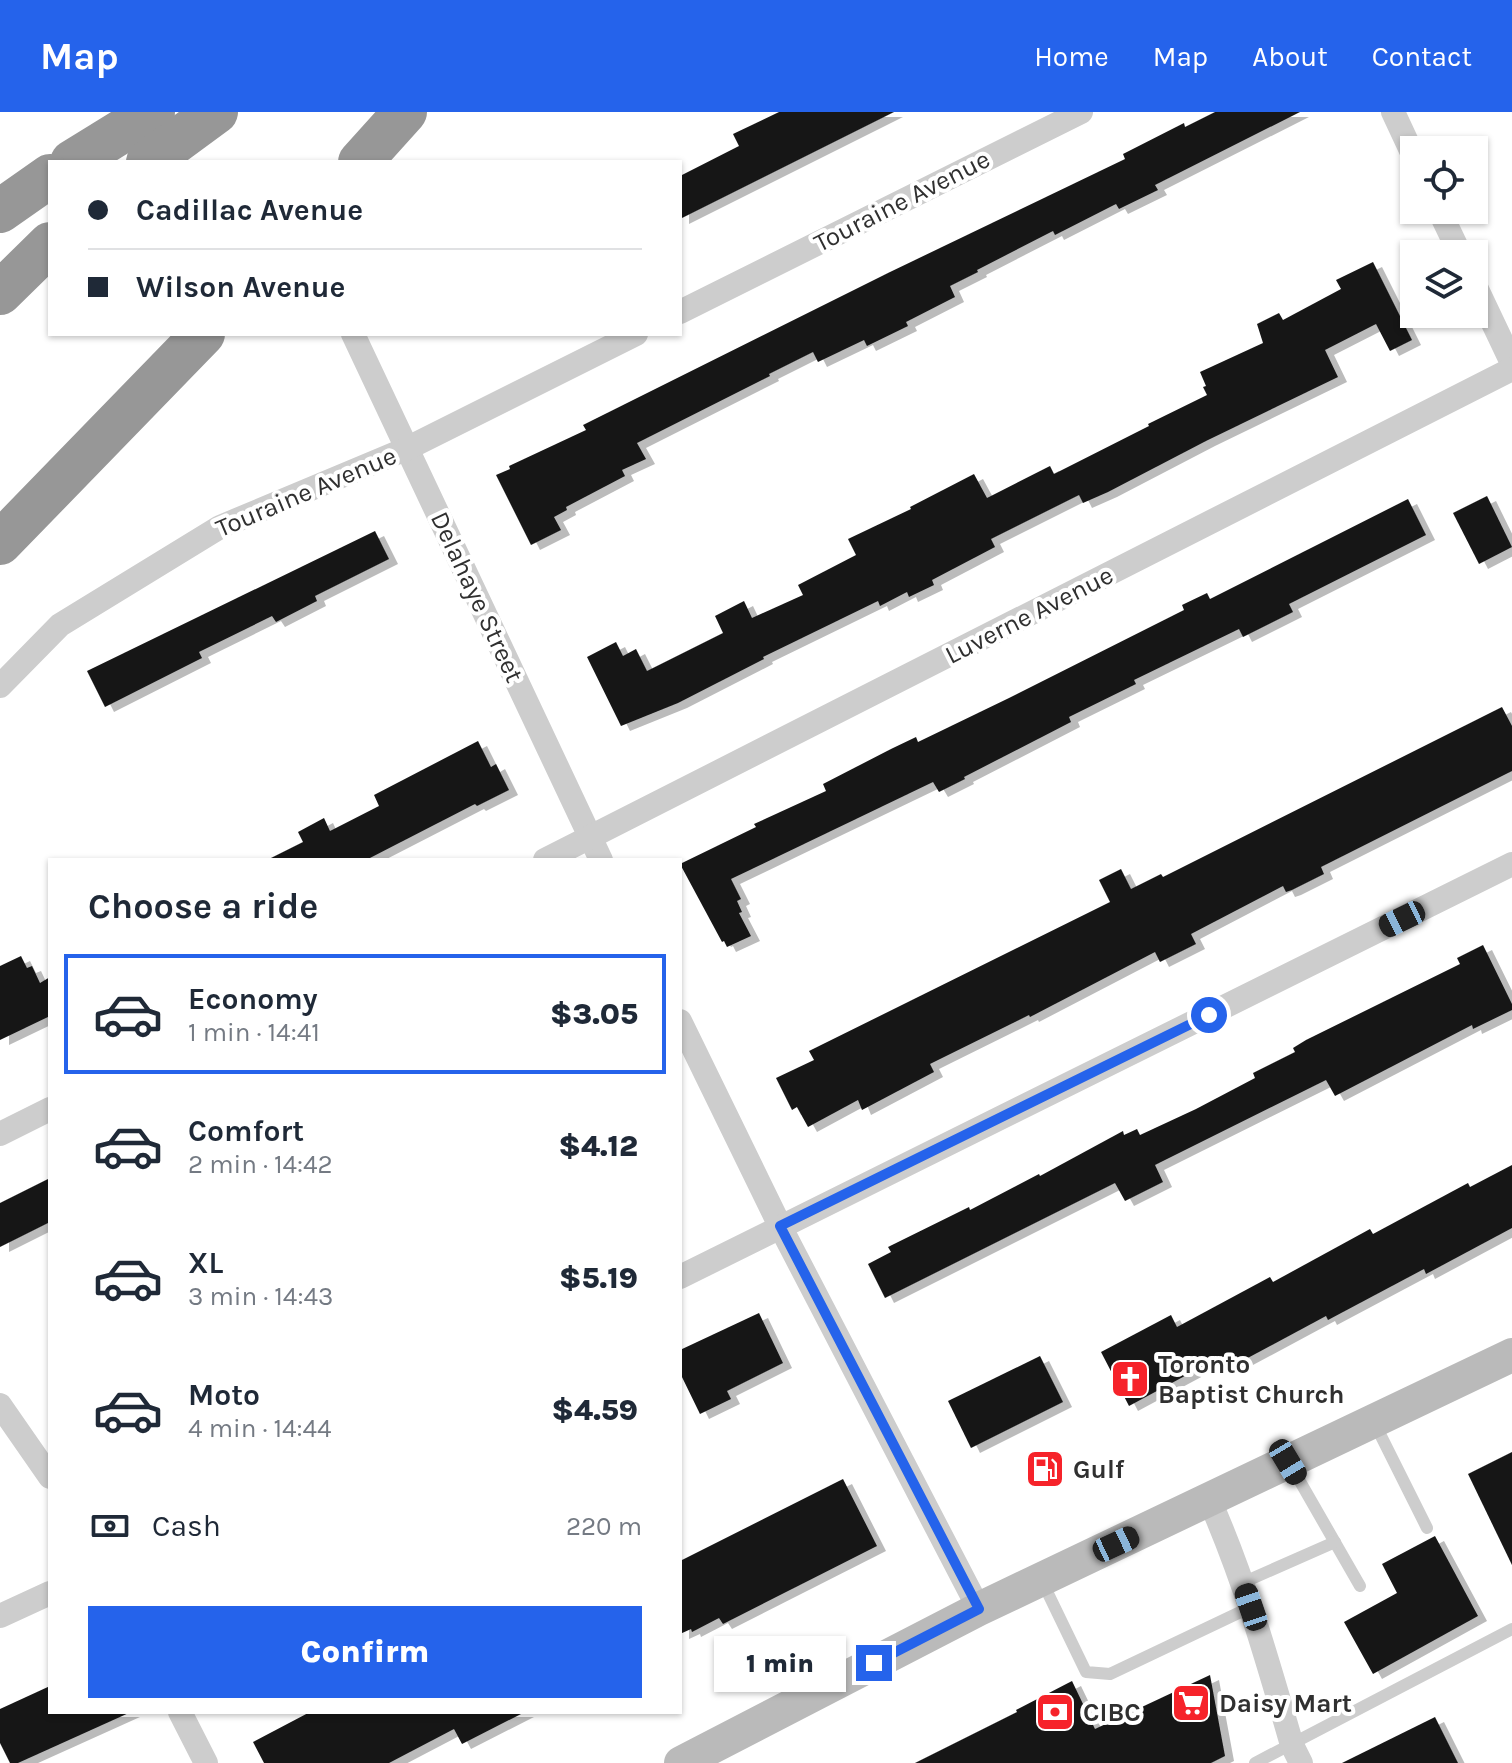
<!DOCTYPE html>
<html lang="en">
<head>
<meta charset="utf-8">
<style>
  :root { --surface:#fff; --page:#f2f2f3; --text:#1f2937; --muted:#747a83; --line:#e0e1e3; --accent:#2563eb }
  body { margin:0; font-family:Karla,sans-serif; background:var(--page); color:var(--text); height:100vh; display:flex; flex-direction:column; font-size:30px; white-space:nowrap }
  * { box-sizing:border-box; margin:0 }
  p { font-size:26px; color:var(--muted) }
  .icon { flex:none; width:44px; height:44px; fill:none; stroke:currentColor; stroke-width:2; stroke-linecap:round; stroke-linejoin:round }
  .map { position:relative; flex:1; overflow:hidden }
  .sheet { position:absolute; left:48px; top:746px; width:634px; height:856px; display:flex; flex-direction:column; background:var(--surface); border-radius:0px; box-shadow:0 2px 6px #0004 }
  .sheet>* { flex:none }
  .guide { position:absolute; left:48px; top:48px; width:634px; height:176px; border-radius:0px; box-shadow:0 2px 6px #0004; display:grid; align-content:center; height:176px; padding:0 40px; background:var(--surface) }
  .fabs { position:absolute; left:1400px; top:24px; display:grid; gap:16px }
  .fabs a { display:grid; place-items:center; width:88px; height:88px; border-radius:0px; background:var(--surface); box-shadow:0 2px 6px #0004; font-size:40px }
  .end { position:absolute; width:36px; height:36px; margin:-18px; border:10px solid #2563eb; background:#fff; box-shadow:0 0 0 4px #fff }
  .from { border-radius:50% }
  .bubble { position:absolute; height:56px; border-radius:0px; background:var(--surface); box-shadow:0 2px 6px #0004; font-size:26px; font-weight:800; line-height:56px; text-align:center }
  .car { position:absolute; width:24px; height:48px; margin:-24px -12px; border-radius:10px; box-shadow:0 0 6px 2px #0007; background:linear-gradient(#222 24%,#8ab4d8 0 40%,#222 0 76%,#8ab4d8 0 86%,#222 0) }
  .guide b { display:flex; align-items:center; gap:28px; height:76px; font-size:30px }
  .guide b+b { border-top:2px solid var(--line) }
  .guide i { width:20px; height:20px; background:var(--text) }
  ul { padding:0; list-style:none }
  li { display:flex; align-items:center; gap:24px; height:120px; margin:0 16px 12px; padding:0 24px; border:4px solid transparent; border-radius:0px }
  li div { flex:1 }
  li b { display:block; font-size:30px }
  li em { font-style:normal; font-weight:800 }
  li.on { border-color:var(--accent) }
  li>.icon { width:72px; height:72px; stroke-width:1.5 }
  h2 { padding:0 40px; font-size:36px; line-height:96px }
  .pay { display:flex; align-items:center; gap:20px; height:88px; padding:0 40px; font-size:30px }
  .pay p { margin-inline-start:auto }
  .action { display:flex; gap:16px; margin-top:auto; padding:16px 40px }
  .action a { flex:1; height:92px; border-radius:0px; background:var(--accent); color:#fff; font-size:32px; font-weight:800; line-height:92px; text-align:center }
  header { display:flex; align-items:center; gap:48px; box-sizing:border-box; height:112px; padding:0 40px; background:var(--accent); color:#fff }
  header strong { font-size:38px }
  nav { display:flex; gap:44px; margin-inline-start:auto; font-size:28px }
  .map>svg:first-child { display:block }
</style>
</head>
<body>
<header>
<strong>Map</strong>
<nav><a>Home</a><a>Map</a><a>About</a><a>Contact</a></nav>
</header>
<div class="map">
<svg width="1512" height="1651" viewBox="0 0 1512 1651">
  <defs>
    <filter id="shadow"><feDropShadow dx="9" dy="5" stdDeviation="0" flood-color="#0004"/></filter>
  </defs>
  <rect width="100%" height="100%" fill="#fff"/>
  <g fill="#171717" filter="url(#shadow)">
    <path d="M779 0H894L680 107V64L739 34 733 22Z"/>
    <path d="M1215 0H1300L1155 73 1158 78 1119 97 1116 92 1055 123 1053 119 977 158 978 160 950 174 955 185 906 210 908 214 867 234 864 228 818 250 813 240 769 262 770 264 637 331 646 347 622 358 625 364 566 395 567 398 554 405 561 418 531 433 496 363 510 357 509 354 586 318 583 313 888 161 1125 47 1123 42 1184 11 1185 15Z"/>
    <path d="M1373 150 1412 228 1390 239 1376 212 1325 238 1338 265 1206 329 1108 380 1083 391 1079 383 991 427 995 435 932 468 934 473 909 485 907 480 880 494 878 489 763 545 764 547 678 591 621 614 587 545 616 530 623 544 636 537 647 559 723 521 715 504 744 489 752 506 803 483 798 473 856 443 848 427 911 397 910 395 974 362 987 386 1050 354 1054 362 1149 314 1148 312 1207 283 1203 275 1206 274 1200 260 1263 231 1257 212 1279 201 1283 208 1341 177 1336 168Z"/>
    <path d="M1487 384 1512 435 1479 452 1453 401Z"/>
    <path d="M1408 387 1426 423 1289 492 1293 500 1243 525 1239 517 1134 568 1136 572 1069 605 1071 610 964 665 965 667 939 680 933 670 731 767 741 787 737 789 742 800 739 801 751 824 727 835 724 829 722 830 680 752 756 715 754 712 826 679 823 672 891 637 916 625 918 630 1009 586 1184 498 1182 493 1207 481 1210 487Z"/>
    <path d="M375 419 389 447 315 484 317 489 276 510 272 504 199 540 202 546 105 595 87 559Z"/>
    <path d="M1502 595 1512 614V659L1321 755 1324 762 1292 778 1286 780 1283 774 1191 822 1196 832 1160 850 1155 840 1030 905 1029 903 930 952 934 960 862 998 858 988 808 1015 797 995 792 998 776 966 814 948 809 939 1110 790 1099 768 1121 757 1131 777 1161 762 1163 765Z"/>
    <path d="M478 629 491 655 496 652 509 678 477 694 475 692 366 748H267L303 730 298 720 324 706 330 719 379 694 374 683Z"/>
    <path d="M1483 833 1512 892V898L1473 917 1472 913 1335 984 1326 968 1155 1053 1163 1070 1125 1089 1115 1071 885 1186 868 1152 891 1140 888 1135 969 1095 970 1098 1039 1062 1040 1064 1123 1019 1124 1023 1137 1017 1140 1023 1196 997 1255 966 1253 961 1295 940 1293 936 1306 928 1460 852 1457 846Z"/>
    <path d="M21 844 27 856 32 854 40 871 50 865V904L0 928V854Z"/>
    <path d="M1512 1053V1116L1426 1162 1424 1157 1328 1208 1326 1204 1229 1256 1222 1244 1129 1294 1101 1240 1171 1203 1177 1215 1270 1165 1273 1170 1370 1117 1373 1122 1468 1071 1470 1075Z"/>
    <path d="M50 1066V1110L0 1135V1091Z"/>
    <path d="M759 1201 783 1251 727 1279 731 1287 700 1302 680 1261V1238Z"/>
    <path d="M1040 1244 1063 1290 971 1336 948 1289Z"/>
    <path d="M1512 1340V1453L1468 1362Z"/>
    <path d="M843 1367 877 1434 723 1512 719 1506 692 1520 691 1517 680 1522V1449Z"/>
    <path d="M1435 1424 1478 1504 1373 1562 1344 1510 1397 1481 1382 1452Z"/>
    <path d="M1210 1563 1225 1644 1211 1651H915L1017 1600 1016 1598 1072 1569 1095 1617Z"/>
    <path d="M50 1574V1600H131L18 1651H10L0 1631V1597Z"/>
    <path d="M310 1600H525L462 1632 454 1617 389 1651H264L253 1630Z"/>
    <path d="M1435 1605 1458 1651H1342Z"/>
  </g>
  <g fill="none" stroke-linecap="round" stroke-linejoin="round">
    <g stroke="#cdcdcd" stroke-width="12">
      <path d="M1375 1312 1427 1416"/>
      <path d="M1290 1352 1360 1474"/>
      <path d="M1042 1469 1086 1560 1110 1562 1251 1495"/>
      <path d="M1242 1471 1335 1430"/>
      <path d="M1255 1651 1512 1517"/>
    </g>
    <g stroke="#cdcdcd" stroke-width="24">
      <path d="M1393 0 1414 45"/>
      <path d="M1439 98 1460 142"/>
      <path d="M1474 171 1512 251"/>
      <path d="M680 200 1081 0"/>
      <path d="M353 222 601 748"/>
      <path d="M0 574 60 513 220 415 406 337 636 222"/>
      <path d="M545 748 1512 257"/>
      <path d="M680 909 780 1114 979 1497"/>
      <path d="M0 1022 50 997"/>
      <path d="M680 1165 1512 752"/>
      <path d="M0 1293 50 1365"/>
      <path d="M1209 1387C1244 1466 1268 1550 1292 1633L1301 1651"/>
      <path d="M0 1504 50 1481"/>
      <path d="M180 1600 206 1651"/>
    </g>
    <path stroke="#bababa" stroke-width="34" d="M681 1651 979 1497 1512 1243"/>
    <g stroke="#979797" stroke-width="44">
      <path d="M72 50 153 0"/>
      <path d="M148 50 216 0"/>
      <path d="M360 50 405 0"/>
      <path d="M0 99 50 64"/>
      <path d="M0 181 50 132"/>
      <path d="M0 431 203 222"/>
    </g>
  </g>
  <g fill="none" stroke-linecap="round" stroke-linejoin="round">
    <path stroke="#2563eb" stroke-width="10" d="M874 1551 979 1497 780 1114 1209 903"/>
  </g>
  <defs>
    <symbol id="church-square" viewBox="-11 -11 22 22"><rect x="-9" y="-9" width="18" height="18" rx="4" fill="#f6232a" stroke="#fff"/><path d="M-1.2-6h2.4v3.5h3.3v2.4h-3.3V6h-2.4V-.1h-3.3v-2.4h3.3Z" fill="#fff"/></symbol>
    <symbol id="fuel-square" viewBox="-11 -11 22 22"><rect x="-9" y="-9" width="18" height="18" rx="4" fill="#f6232a" stroke="#fff"/><path d="M-5.5-6h7V0h2V4h1.3V-2.5L3-4.5l.8-.8L6-3V5H2.5V1h-1V6h-7ZM-4.2-4.7v3.2H.2V-4.7Z" fill="#fff"/></symbol>
    <symbol id="supermarket-square" viewBox="-11 -11 22 22"><rect x="-9" y="-9" width="18" height="18" rx="4" fill="#f6232a" stroke="#fff"/><path d="M-6-5.5h2.5l.6 2H6L4.5 2H-2.5L-4.4-4H-6ZM-1.5 3.2a1.3 1.3 0 1 0 .1 0ZM3 3.2a1.3 1.3 0 1 0 .1 0Z" fill="#fff"/></symbol>
    <symbol id="bank-square" viewBox="-11 -11 22 22"><rect x="-9" y="-9" width="18" height="18" rx="4" fill="#f6232a" stroke="#fff"/><path d="M-6-4H6V4H-6ZM0-2.3a2.3 2.3 0 1 0 0 4.6a2.3 2.3 0 1 0 0-4.6Z" fill="#fff"/></symbol>
  </defs>
  <g fill-rule="evenodd">
    <use href="#church-square" x="1108" y="1245" width="44" height="44"/>
    <use href="#fuel-square" x="1023" y="1335" width="44" height="44"/>
    <use href="#supermarket-square" x="1169" y="1569" width="44" height="44"/>
    <use href="#bank-square" x="1033" y="1578" width="44" height="44"/>
  </g>
  <g text-anchor="middle" dominant-baseline="central" stroke-width="8" stroke-linejoin="round" paint-order="stroke">
    <g font-size="26" fill="#303030" stroke="#fff">
      <text transform="translate(902 89) rotate(-27)">Touraine Avenue</text>
      <text transform="translate(306 380) rotate(-23)">Touraine Avenue</text>
      <text transform="translate(477 485) rotate(65)">Delahaye Street</text>
      <text transform="translate(1029 503) rotate(-27)">Luverne Avenue</text>
    </g>
    <g font-size="26" font-weight="bold" fill="#303030" stroke="#fff" text-anchor="start">
      <text x="1158" y="1252">Toronto<tspan x="1158" dy="30">Baptist Church</tspan></text>
      <text x="1073" y="1357">Gulf</text>
      <text x="1219" y="1591">Daisy Mart</text>
      <text x="1083" y="1600">CIBC</text>
    </g>
  </g>
</svg>
<div class="fabs">
<a><svg class="icon" aria-label="locate" viewBox="0 0 24 24"><circle cx="12" cy="12" r="6"/><path d="M12 2v4M12 18v4M2 12h4M18 12h4"/></svg></a>
<a><svg class="icon" aria-label="layers" viewBox="0 0 24 24"><path d="M12 4l9 5-9 5-9-5zM3 14l9 5 9-5"/></svg></a>
</div>
<i class="end from" style="left:1209px;top:903px"></i>
<i class="end" style="left:874px;top:1551px"></i>
<div class="bubble" style="left:714px;top:1524px;width:132px">1 min</div>
<i class="car" style="left:1402px;top:807px;rotate:244deg"></i>
<i class="car" style="left:1288px;top:1350px;rotate:149deg"></i>
<i class="car" style="left:1116px;top:1432px;rotate:65deg"></i>
<i class="car" style="left:1251px;top:1495px;rotate:341deg"></i>
<div class="guide">
<b><i class="from"></i>Cadillac Avenue</b>
<b><i></i>Wilson Avenue</b>
</div>
<section class="sheet">
<h2>Choose a ride</h2>
<ul>
<li class="on"><svg class="icon" aria-label="car" viewBox="0 0 24 24"><path d="M5 17H2v-5l4-1 3-4h7l3 4 3 1v5h-3M9 17h6M6 11h13"/><circle cx="7" cy="17" r="2"/><circle cx="17" cy="17" r="2"/></svg><div><b>Economy</b><p>1 min · 14:41</p></div><em>$3.05</em></li>
<li><svg class="icon" aria-label="car" viewBox="0 0 24 24"><path d="M5 17H2v-5l4-1 3-4h7l3 4 3 1v5h-3M9 17h6M6 11h13"/><circle cx="7" cy="17" r="2"/><circle cx="17" cy="17" r="2"/></svg><div><b>Comfort</b><p>2 min · 14:42</p></div><em>$4.12</em></li>
<li><svg class="icon" aria-label="car" viewBox="0 0 24 24"><path d="M5 17H2v-5l4-1 3-4h7l3 4 3 1v5h-3M9 17h6M6 11h13"/><circle cx="7" cy="17" r="2"/><circle cx="17" cy="17" r="2"/></svg><div><b>XL</b><p>3 min · 14:43</p></div><em>$5.19</em></li>
<li><svg class="icon" aria-label="car" viewBox="0 0 24 24"><path d="M5 17H2v-5l4-1 3-4h7l3 4 3 1v5h-3M9 17h6M6 11h13"/><circle cx="7" cy="17" r="2"/><circle cx="17" cy="17" r="2"/></svg><div><b>Moto</b><p>4 min · 14:44</p></div><em>$4.59</em></li>
</ul>
<div class="pay"><svg class="icon" aria-label="cash" viewBox="0 0 24 24"><path d="M3 7h18v10H3z"/><circle cx="12" cy="12" r="2"/></svg>Cash<p>220 m</p></div>
<div class="action"><a>Confirm</a></div>
</section>
</div>
</body>
</html>
